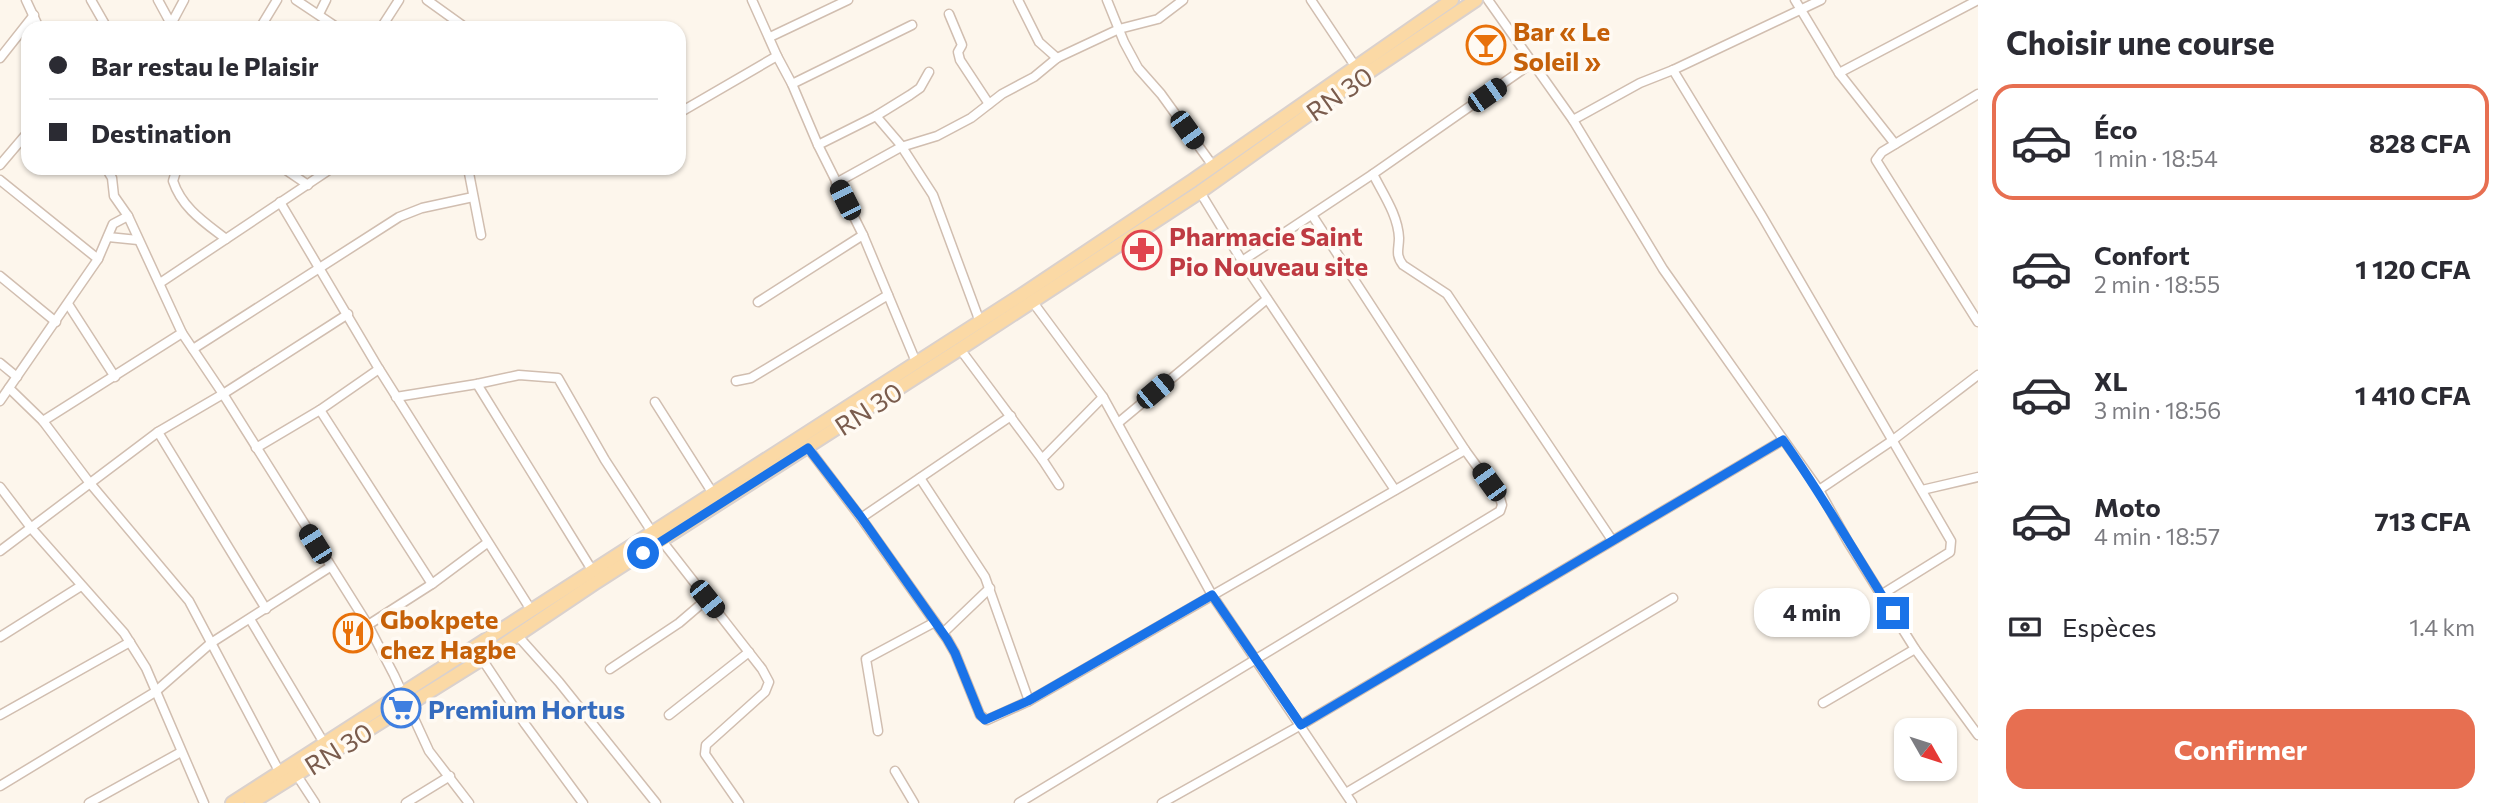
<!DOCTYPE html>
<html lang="fr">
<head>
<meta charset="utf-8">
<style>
  :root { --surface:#fff; --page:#f7f7f7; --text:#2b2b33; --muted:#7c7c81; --line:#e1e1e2; --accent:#e76f51 }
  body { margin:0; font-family:Commissioner,sans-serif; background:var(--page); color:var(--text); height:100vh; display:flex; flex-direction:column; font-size:26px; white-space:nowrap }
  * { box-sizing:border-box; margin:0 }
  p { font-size:23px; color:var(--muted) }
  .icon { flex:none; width:38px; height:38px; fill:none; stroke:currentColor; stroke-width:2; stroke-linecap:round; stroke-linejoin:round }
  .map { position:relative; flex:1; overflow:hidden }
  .drawer { display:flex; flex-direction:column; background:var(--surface); width:525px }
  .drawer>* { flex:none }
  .guide { position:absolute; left:21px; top:21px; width:665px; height:154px; border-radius:21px; box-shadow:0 2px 5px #0004; display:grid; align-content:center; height:154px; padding:0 28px; background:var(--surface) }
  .needle { width:46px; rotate:129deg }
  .buttons { position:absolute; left:1894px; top:718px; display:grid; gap:14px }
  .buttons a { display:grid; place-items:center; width:63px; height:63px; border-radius:14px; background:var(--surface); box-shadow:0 2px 5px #0004; font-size:35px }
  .end { position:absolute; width:32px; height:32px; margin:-16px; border:9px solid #1a73e8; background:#fff; box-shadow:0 0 0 4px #fff }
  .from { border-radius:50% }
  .bubble { position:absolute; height:49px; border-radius:21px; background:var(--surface); box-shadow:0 2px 5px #0004; font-size:23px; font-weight:700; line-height:49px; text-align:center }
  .car { position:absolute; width:21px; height:42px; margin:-21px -10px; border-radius:9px; box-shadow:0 0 5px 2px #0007; background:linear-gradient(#222 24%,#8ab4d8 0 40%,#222 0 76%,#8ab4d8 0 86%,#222 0) }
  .guide b { display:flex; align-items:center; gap:24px; height:66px; font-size:26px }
  .guide b+b { border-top:2px solid var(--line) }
  .guide i { width:18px; height:18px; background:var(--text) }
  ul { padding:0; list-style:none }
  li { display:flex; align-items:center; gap:21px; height:116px; margin:0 14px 10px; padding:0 14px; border:4px solid transparent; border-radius:21px }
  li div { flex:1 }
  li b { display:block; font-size:26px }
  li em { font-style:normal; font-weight:700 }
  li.on { border-color:var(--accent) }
  li>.icon { width:63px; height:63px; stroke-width:1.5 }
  h2 { padding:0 28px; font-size:32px; line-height:84px }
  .pay { display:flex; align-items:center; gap:18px; height:77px; padding:0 28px; font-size:26px }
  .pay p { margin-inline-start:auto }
  .action { display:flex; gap:14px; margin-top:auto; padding:14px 28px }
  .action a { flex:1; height:80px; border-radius:21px; background:var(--accent); color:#fff; font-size:28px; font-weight:700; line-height:80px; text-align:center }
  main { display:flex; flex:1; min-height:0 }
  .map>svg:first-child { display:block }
</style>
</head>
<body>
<main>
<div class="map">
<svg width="1978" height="803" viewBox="0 0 1978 803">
  <rect width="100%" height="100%" fill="#fdf6ec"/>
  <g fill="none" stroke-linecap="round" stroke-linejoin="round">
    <defs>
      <g id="minor">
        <path d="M26 0 39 28"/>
        <path d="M91 0 107 28"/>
        <path d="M158 0 171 24"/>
        <path d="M296 0 338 28"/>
        <path d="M427 0 466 28"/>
        <path d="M752 0 777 56 792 84 818 145 863 235 916 362"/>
        <path d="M1018 0 1039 42 1057 58"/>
        <path d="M1107 0 1124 42 1138 68 1161 94 1213 166"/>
        <path d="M1311 0 1355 66"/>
        <path d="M1488 0 1573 120 1663 269 1819 490 1848 542 1915 649 1978 735"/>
        <path d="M1795 0 1839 73 1895 144"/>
        <path d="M319 14 326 0"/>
        <path d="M949 14 962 45 958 52 960 60 989 104"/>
        <path d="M169 28 184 0"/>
        <path d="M260 28 277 0"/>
        <path d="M381 28 399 0"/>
        <path d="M770 37 848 0"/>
        <path d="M0 58 34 15"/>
        <path d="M1673 70 1762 216 1951 541 1950 552 1881 595"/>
        <path d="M1839 73 1978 0"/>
        <path d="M792 84 912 25"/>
        <path d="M1978 94 1882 152 1876 160 1978 322"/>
        <path d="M679 113 777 56"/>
        <path d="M876 116 900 144 933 195 980 322"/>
        <path d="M1573 120 1640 83 1673 70 1821 0"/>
        <path d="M818 145 876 116 910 95 920 88 929 72"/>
        <path d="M0 165 28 132"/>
        <path d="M106 168 112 178 114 196 128 216 182 333 223 394 368 625 394 675 429 751 469 803"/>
        <path d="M177 168 173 181C182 208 204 222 226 239"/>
        <path d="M283 168 308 185"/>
        <path d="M468 168 481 235"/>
        <path d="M1373 174C1383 194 1398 215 1399 238 1399 249 1395 255 1403 265L1447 294 1612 540"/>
        <path d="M0 180 98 259"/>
        <path d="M836 183 901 147 937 136 971 118 1002 94 1034 77 1057 58 1119 29 1158 19 1183 0"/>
        <path d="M1200 192 1242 261 1395 490"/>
        <path d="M280 202 379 369 531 610"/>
        <path d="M108 237 138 240"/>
        <path d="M1242 261 1373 174 1532 63"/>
        <path d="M0 276 56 322"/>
        <path d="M160 283 332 168"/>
        <path d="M1032 301 1103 397 1212 595 1352 803"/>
        <path d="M758 302 863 235"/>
        <path d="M68 304 115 377"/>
        <path d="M193 349 399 217 422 208 473 197"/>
        <path d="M960 349 1042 459 1103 397"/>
        <path d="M0 363 17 377"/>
        <path d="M736 381 751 378 888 295"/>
        <path d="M477 384 592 570"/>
        <path d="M9 388 43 421 89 482 189 601 279 771"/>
        <path d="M396 397 477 384 519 375 558 378 605 460 652 532"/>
        <path d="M0 401 98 259 113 224 128 216"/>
        <path d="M655 402 712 492"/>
        <path d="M320 410 432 584"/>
        <path d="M43 421 182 333"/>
        <path d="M1118 423 1267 299"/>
        <path d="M158 432 266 609"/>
        <path d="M256 448 320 410 379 369"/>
        <path d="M808 448 861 518 947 639 955 653 980 715 987 720 1029 701 1465 450"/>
        <path d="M1042 459 1059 485"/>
        <path d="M920 478 985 577 1029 701"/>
        <path d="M0 487 32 529 124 633 146 668 204 803"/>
        <path d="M1819 490 1893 440 1978 375"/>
        <path d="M1922 490 1978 477"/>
        <path d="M861 518 1011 416"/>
        <path d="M662 541 762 669 769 682 765 692 706 745 705 754 739 803"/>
        <path d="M0 551 158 432 223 394 348 314"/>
        <path d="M250 619 324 743"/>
        <path d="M368 625 432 584 487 543"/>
        <path d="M943 633 990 588"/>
        <path d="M517 635 559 682 656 803"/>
        <path d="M0 637 81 586"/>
        <path d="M482 659 525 724 583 803"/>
        <path d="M610 669 679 623 707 599"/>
        <path d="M1823 703 1915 649"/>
        <path d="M0 715 130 642"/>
        <path d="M669 715 749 652"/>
        <path d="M878 731 866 659 935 622"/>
        <path d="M895 771 914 803"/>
        <path d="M296 774 315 803"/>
        <path d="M0 786 155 692 211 643 330 567"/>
        <path d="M1346 793 1673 598"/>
        <path d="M89 803 181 752"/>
        <path d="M406 803 450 776"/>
        <path d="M1019 803 1500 511 1502 505 1500 498 1465 450 1312 215"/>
        <path d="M1162 803 1301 725 1783 440"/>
      </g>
      <g id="primary">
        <path d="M232 803 1026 292 1192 181 1452 0"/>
        <path d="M251 803 482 659 595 583 960 349 1200 192 1363 76 1476 0"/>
      </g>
    </defs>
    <use href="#minor" stroke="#d1beb0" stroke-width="11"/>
    <use href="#primary" stroke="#dad1cd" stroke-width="16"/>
    <use href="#minor" stroke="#fff" stroke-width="8"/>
    <use href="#primary" stroke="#fbd9a5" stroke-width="12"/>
  </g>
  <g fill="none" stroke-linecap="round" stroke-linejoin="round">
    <path stroke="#1a73e8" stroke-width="9" d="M643 553 808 448 861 517 947 639 955 653 980 715 985 720 1028 701 1212 595 1301 725 1783 440C1823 496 1856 555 1893 613"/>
  </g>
  <defs>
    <symbol id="bar-ring" viewBox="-11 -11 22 22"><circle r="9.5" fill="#fffaf3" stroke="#e8710a" stroke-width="1.5"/><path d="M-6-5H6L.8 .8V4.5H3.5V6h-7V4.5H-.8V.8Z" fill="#e8710a"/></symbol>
    <symbol id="pharmacy-ring" viewBox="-11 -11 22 22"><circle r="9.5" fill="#fffaf3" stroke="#e0444e" stroke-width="1.5"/><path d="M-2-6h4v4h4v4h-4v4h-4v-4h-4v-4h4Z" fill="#e0444e"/></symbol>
    <symbol id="restaurant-ring" viewBox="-11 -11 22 22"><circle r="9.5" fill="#fffaf3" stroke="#e8710a" stroke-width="1.5"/><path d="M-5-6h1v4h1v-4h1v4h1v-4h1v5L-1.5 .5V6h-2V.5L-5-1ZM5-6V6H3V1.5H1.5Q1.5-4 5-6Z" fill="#e8710a"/></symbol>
    <symbol id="supermarket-ring" viewBox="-11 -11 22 22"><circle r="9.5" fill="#fffaf3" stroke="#3f7fe0" stroke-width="1.5"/><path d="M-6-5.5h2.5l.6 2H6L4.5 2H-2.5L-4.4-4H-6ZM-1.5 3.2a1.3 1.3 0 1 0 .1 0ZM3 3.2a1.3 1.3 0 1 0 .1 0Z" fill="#3f7fe0"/></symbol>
  </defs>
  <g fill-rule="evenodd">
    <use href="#bar-ring" x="1464" y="23" width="44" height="44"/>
    <use href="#pharmacy-ring" x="1120" y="228" width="44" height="44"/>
    <use href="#restaurant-ring" x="331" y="611" width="44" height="44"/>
    <use href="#supermarket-ring" x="379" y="686" width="44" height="44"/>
  </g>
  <g text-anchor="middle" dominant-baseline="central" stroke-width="7" stroke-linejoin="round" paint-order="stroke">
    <g font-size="26" font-weight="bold" fill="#c56008" stroke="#fffaf3" text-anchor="start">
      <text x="1513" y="30">Bar « Le<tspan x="1513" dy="30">Soleil »</tspan></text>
      <text x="380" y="618">Gbokpete<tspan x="380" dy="30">chez Hagbe</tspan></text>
    </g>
    <g font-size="26" fill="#7a5c4d" stroke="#fffaf3">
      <text transform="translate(1339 93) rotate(-35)">RN 30</text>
      <text transform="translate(868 408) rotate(-33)">RN 30</text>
      <text transform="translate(338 748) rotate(-32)">RN 30</text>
    </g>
    <g font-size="26" font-weight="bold" fill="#be3a42" stroke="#fffaf3" text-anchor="start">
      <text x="1169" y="235">Pharmacie Saint<tspan x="1169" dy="30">Pio Nouveau site</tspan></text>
    </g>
    <g font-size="26" font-weight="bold" fill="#366cbe" stroke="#fffaf3" text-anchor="start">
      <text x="428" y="708">Premium Hortus</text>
    </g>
  </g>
</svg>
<div class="buttons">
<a><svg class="needle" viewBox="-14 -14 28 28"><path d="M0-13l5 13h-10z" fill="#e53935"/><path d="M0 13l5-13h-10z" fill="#7c7c81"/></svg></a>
</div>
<i class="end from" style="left:643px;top:553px"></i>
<i class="end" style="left:1893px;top:613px"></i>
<div class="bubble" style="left:1754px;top:588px;width:116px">4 min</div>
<i class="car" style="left:1487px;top:95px;rotate:55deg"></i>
<i class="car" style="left:1187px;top:130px;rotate:144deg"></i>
<i class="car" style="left:845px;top:200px;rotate:333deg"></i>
<i class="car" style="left:1155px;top:391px;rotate:50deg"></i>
<i class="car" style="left:1489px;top:482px;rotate:324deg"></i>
<i class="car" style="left:315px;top:544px;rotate:328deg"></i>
<i class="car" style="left:707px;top:599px;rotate:141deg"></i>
<div class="guide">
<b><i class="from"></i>Bar restau le Plaisir</b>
<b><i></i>Destination</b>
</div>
</div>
<section class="drawer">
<h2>Choisir une course</h2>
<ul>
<li class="on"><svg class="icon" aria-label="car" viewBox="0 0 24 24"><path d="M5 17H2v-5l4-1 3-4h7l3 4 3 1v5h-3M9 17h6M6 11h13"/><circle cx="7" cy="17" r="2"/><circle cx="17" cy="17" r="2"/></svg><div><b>Éco</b><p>1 min · 18:54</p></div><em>828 CFA</em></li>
<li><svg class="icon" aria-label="car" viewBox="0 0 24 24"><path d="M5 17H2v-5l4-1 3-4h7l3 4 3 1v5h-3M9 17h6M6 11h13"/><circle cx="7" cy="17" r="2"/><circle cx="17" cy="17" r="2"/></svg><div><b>Confort</b><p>2 min · 18:55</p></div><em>1 120 CFA</em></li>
<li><svg class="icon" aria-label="car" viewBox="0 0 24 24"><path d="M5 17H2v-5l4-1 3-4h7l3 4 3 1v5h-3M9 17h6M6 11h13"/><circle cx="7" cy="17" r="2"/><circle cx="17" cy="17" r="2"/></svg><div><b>XL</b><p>3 min · 18:56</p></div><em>1 410 CFA</em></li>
<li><svg class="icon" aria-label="car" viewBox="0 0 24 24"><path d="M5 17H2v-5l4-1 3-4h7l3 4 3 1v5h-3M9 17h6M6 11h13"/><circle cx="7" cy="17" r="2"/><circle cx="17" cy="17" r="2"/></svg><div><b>Moto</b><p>4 min · 18:57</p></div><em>713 CFA</em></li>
</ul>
<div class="pay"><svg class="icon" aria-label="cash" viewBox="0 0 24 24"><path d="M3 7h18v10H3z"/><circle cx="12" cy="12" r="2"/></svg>Espèces<p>1.4 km</p></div>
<div class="action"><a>Confirmer</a></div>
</section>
</main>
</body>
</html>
